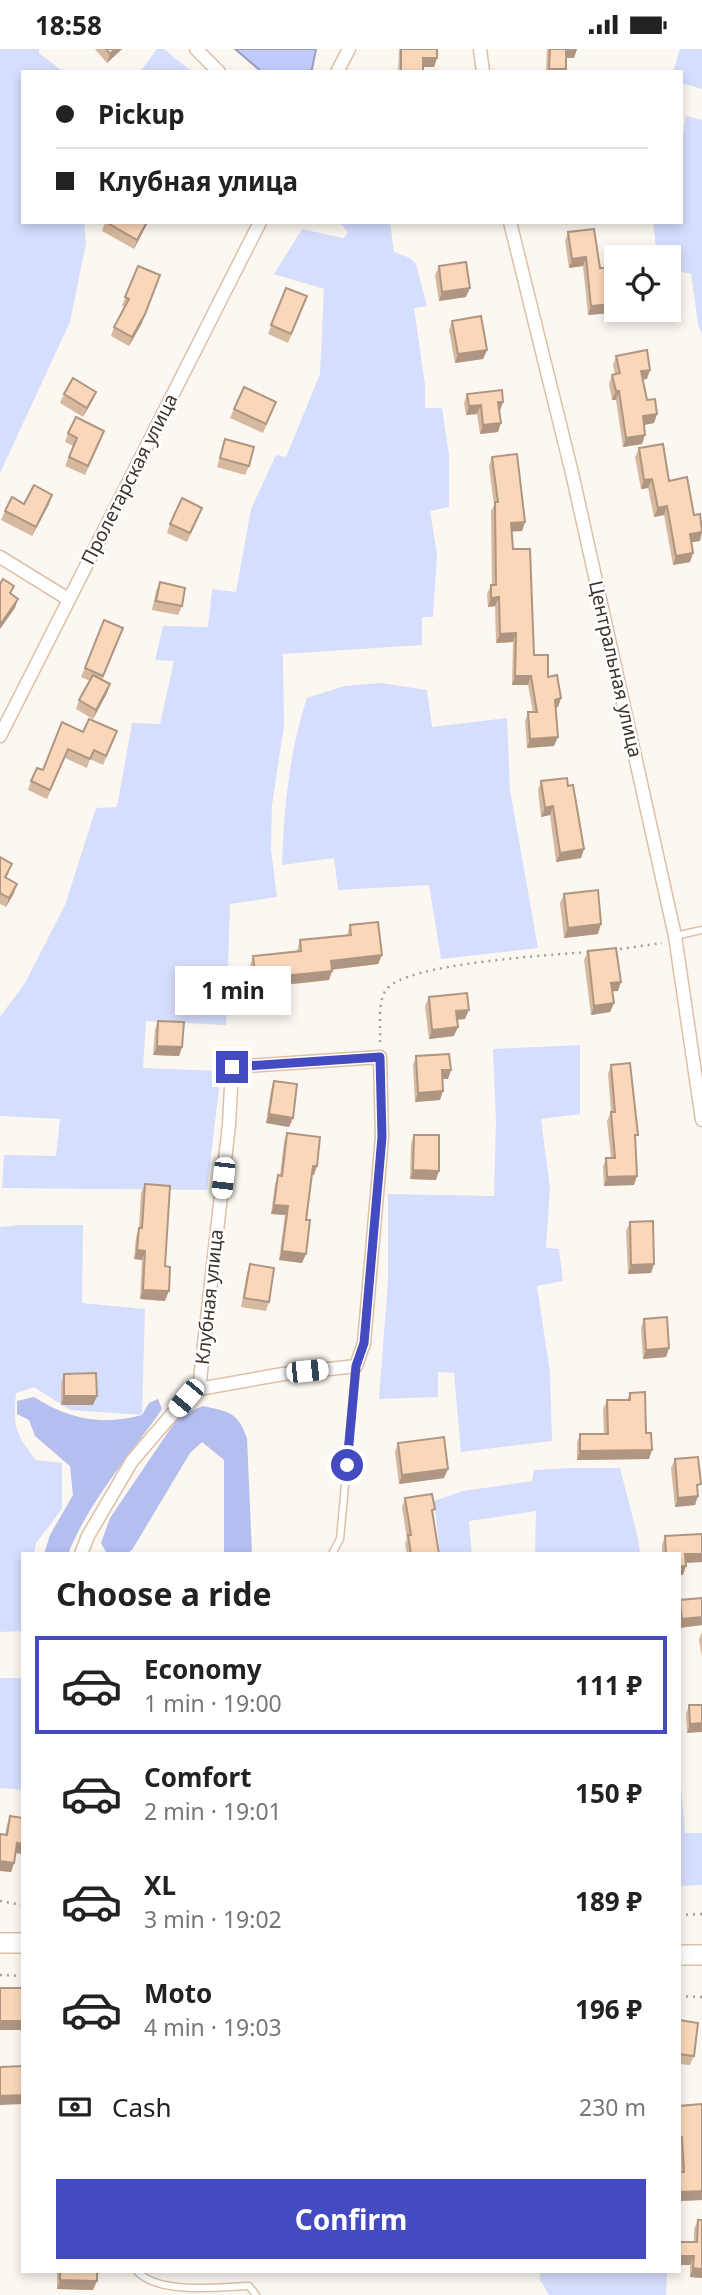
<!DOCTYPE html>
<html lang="en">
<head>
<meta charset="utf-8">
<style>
  :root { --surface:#fff; --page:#f2f2f2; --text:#222; --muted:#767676; --line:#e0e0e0; --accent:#444abf }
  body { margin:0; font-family:"Noto Sans",sans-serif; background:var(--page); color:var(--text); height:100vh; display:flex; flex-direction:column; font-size:26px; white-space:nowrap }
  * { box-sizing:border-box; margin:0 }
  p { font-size:23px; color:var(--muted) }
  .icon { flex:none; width:38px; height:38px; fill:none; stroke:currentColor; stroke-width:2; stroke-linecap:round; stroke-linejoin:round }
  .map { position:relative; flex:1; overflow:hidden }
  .details { position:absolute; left:21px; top:1503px; width:660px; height:721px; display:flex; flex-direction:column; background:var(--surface); border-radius:0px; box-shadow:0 4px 10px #0003 }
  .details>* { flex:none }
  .top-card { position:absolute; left:21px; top:21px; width:662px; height:154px; border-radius:0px; box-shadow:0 4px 10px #0003; display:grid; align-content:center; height:154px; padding:0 35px; background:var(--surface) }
  .controls { position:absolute; left:604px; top:196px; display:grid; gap:14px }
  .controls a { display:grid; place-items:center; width:77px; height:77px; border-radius:0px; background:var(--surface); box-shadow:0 4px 10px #0003; font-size:35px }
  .end { position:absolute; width:32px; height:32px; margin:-16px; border:9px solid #444abf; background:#fff; box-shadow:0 0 0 4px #fff }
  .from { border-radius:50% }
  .bubble { position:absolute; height:49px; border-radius:0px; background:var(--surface); box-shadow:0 4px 10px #0003; font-size:23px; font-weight:700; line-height:49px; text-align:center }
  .car { position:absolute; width:21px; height:42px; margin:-21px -10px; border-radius:9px; box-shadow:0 0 5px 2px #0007; background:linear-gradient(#fff 24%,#345 0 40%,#fff 0 76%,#345 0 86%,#fff 0) }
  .top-card b { display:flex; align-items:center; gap:24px; height:66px; font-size:26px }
  .top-card b+b { border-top:2px solid var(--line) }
  .top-card i { width:18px; height:18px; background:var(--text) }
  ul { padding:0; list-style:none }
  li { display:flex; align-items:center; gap:21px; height:98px; margin:0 14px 10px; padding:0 21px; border:4px solid transparent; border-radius:0px }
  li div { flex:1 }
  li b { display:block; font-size:26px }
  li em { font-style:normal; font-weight:700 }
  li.active { border-color:var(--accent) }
  li>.icon { width:63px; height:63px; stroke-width:1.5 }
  h2 { padding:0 35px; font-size:32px; line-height:84px }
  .pay { display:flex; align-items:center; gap:18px; height:77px; padding:0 35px; font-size:26px }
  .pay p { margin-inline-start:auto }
  .cta { display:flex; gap:14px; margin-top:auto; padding:14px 35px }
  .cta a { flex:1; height:80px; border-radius:0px; background:var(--accent); color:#fff; font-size:28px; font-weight:700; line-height:80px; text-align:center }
  .status { display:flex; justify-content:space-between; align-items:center; height:49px; padding:0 35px; background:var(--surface); direction:ltr }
  .status svg { height:19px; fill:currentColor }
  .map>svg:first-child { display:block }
</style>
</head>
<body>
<div class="status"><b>18:58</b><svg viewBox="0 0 49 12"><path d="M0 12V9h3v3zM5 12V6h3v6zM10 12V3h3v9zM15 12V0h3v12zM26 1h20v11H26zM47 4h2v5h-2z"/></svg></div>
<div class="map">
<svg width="702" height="2246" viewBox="0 0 702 2246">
  <rect width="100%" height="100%" fill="#fcf7f1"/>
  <g fill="#d6defd">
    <path d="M0 0H39V4L64 23H23V173H84L86 194 70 273 0 424Z"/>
    <path d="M157 0H164L192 23H140Z"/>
    <path d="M680 0H702V40L681 34V23H673Z"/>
    <path d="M686 67 702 71V285L698 275 691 225 669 220 668 208H657L653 174 681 173V98Z"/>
    <path d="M340 173H390L394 203 410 209 416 215 427 257 414 259 425 336V359H442L449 406V458L430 462 437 505 433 568H422V596L283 605 284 677 272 756 271 800 277 848 230 855 226 976 146 972 143 1019 221 1022 207 1141 2 1139 4 1106 56 1107 60 1070 0 1067V968L25 934 65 856 96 759 117 758 132 674 160 675 174 612 155 611 163 577 208 578 212 540 236 543 251 460 276 406 286 408 320 325 324 240 274 225 302 180 343 189 348 184Z"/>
    <path d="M381 634 427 641 432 678 507 669 510 741 538 899 441 910 429 836 338 841 334 809 282 816C284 759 289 703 307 649L344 637Z"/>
    <path d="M580 996V1065L541 1070 550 1139 546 1199 559 1200 563 1232 537 1237 550 1323 552 1392 461 1403 454 1324 438 1323V1348L379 1350 388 1232V1145L494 1147 496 1071 493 1000Z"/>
    <path d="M21 1176H83L82 1254 145 1260 142 1366 70 1361 34 1338 16 1344C13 1378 15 1384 36 1411L62 1414V1460L36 1494 34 1505H23V1582L0 1583V1178Z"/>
    <path d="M570 1419H620L638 1489 640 1505H535L536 1462 469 1472 472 1505H440L434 1452 463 1442 532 1432 534 1421Z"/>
    <path d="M0 1629H23V1741L0 1739Z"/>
    <path d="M679 1713 685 1784H702V1836L679 1837Z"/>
    <path d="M540 2223H667L666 2246H549L540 2231Z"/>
  </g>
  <g fill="#b4beef">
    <path d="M34 1348C68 1370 102 1377 142 1366L149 1354 158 1350 162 1360C129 1408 90 1450 68 1505H44L50 1486 73 1446 70 1417 35 1387 29 1371 17 1365V1352Z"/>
    <path d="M203 1357C229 1363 237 1362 247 1389L252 1505H224V1411L202 1393 190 1404 132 1501 126 1505H107L101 1494 110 1469 179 1367Z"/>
  </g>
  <path fill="#c0cbfc" stroke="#999ebd" stroke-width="2" d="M235 0H316L312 20 309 23H262Z"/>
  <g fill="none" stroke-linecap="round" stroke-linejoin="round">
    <defs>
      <g id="service">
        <path d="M675 887 702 881"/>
        <path d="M332 1505 340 1490 356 1317"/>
        <path d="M137 2222C158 2246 219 2238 249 2237L256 2246"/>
      </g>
      <g id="minor">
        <path d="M196 0 219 23"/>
        <path d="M480 0 483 23"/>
        <path d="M337 23 349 0"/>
        <path d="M510 173 572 424 675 887 702 1071"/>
        <path d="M0 508 68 550"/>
        <path d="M0 687 260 173"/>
        <path d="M81 1505 88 1487 132 1412 186 1349 199 1340 283 1325 356 1317 364 1294 382 1088 380 1008 232 1018 229 1076 199 1340"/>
      </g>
      <g id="secondary">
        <path d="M0 1894H23"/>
        <path d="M679 1906H702"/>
      </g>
    </defs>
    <use href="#service" stroke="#dcc0a8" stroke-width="9"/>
    <use href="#minor" stroke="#dcc0a8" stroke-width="15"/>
    <use href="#secondary" stroke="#dcc0a8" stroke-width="22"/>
    <g stroke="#a79f98" stroke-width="2.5" stroke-dasharray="2 5" stroke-linecap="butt">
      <path d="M613 901 662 894"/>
      <path d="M380 993C381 977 377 954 386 941 404 914 553 906 589 903"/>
      <path d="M0 1852 23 1856"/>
      <path d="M679 1866 702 1865"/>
      <path d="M0 1926 23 1927"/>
      <path d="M679 1947 702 1948"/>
    </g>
    <use href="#service" stroke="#fff" stroke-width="6"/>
    <use href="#minor" stroke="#fff" stroke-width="12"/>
    <use href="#secondary" stroke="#fff" stroke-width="19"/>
  </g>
  <g fill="#d7b99f">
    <path d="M95 0H122L107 14Z"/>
    <path d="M399 0H437V9L434 18H423V23H398Z"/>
    <path d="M537 0H577L574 9H566L565 23H546L547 0Z"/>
    <path d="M105 173H148L134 200 102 182Z"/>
    <path d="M568 183 600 219 613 255 610 264 588 266 583 217 569 219 565 192Z"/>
    <path d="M138 217 142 274 129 297 111 287 114 278 125 258 122 257Z"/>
    <path d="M439 217 466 248 439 252 435 226Z"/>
    <path d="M286 239 307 247 288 294 268 285Z"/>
    <path d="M452 272 487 301 483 310 455 314 449 281Z"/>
    <path d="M616 307 647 330H643L647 351 657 365 654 374 644 376 642 395 623 398 616 351H612L609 335 612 326 615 325 613 316Z"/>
    <path d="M96 343 92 352 83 368 60 354 64 345Z"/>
    <path d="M467 345 500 362 498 383 480 385 477 365 466 366 464 354Z"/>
    <path d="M276 353 263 384 230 369 234 360Z"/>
    <path d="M68 384 101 391 85 426 65 417 73 397 65 393Z"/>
    <path d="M225 390 249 417 245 426 217 418Z"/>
    <path d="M639 399 669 432 700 492 691 493 693 504 690 513 673 516 664 466 654 468 648 439 641 440 635 408Z"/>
    <path d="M492 408 525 473 522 482H512L513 500 534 606 561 649 558 658 555 659 554 697 527 699 525 672 528 663H533L528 636H512L513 593 496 594 495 557 488 558 487 545 491 536H492L491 462 494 456 489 417Z"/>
    <path d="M52 446 49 455 32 487 1 471 5 462Z"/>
    <path d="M199 468 187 493 167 484 170 475Z"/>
    <path d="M160 533 182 557 178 566 152 561 156 542Z"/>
    <path d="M104 571 123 579 102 631 110 635 107 644 93 670 76 660 79 651 90 632 81 628Z"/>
    <path d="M83 683 114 691 103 716 90 710 87 719 65 709 47 750 28 741 31 732Z"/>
    <path d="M541 732 568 737 584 800 581 809 556 813 550 766 541 768 538 741Z"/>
    <path d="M0 808 9 824 6 829 14 844 6 858 0 855Z"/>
    <path d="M564 845 598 885 564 889 560 854Z"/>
    <path d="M350 876 382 906 378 915 332 921 329 931 285 936 282 947 254 950 250 917 253 907 297 902 300 891 347 886Z"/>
    <path d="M588 902 618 942H612L614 954 610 963 591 966 584 911Z"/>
    <path d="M429 948 465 970 457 971 454 987 429 990 425 957Z"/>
    <path d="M158 972 182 998 179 1007 153 1006 155 981Z"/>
    <path d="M416 1007 451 1021 448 1030H442L440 1051 415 1053 413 1016Z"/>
    <path d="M611 1016 636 1092 634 1136 604 1137 603 1118 606 1109H611L607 1072 611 1063 608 1025Z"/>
    <path d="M274 1032 293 1069 289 1078 266 1074 271 1041Z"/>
    <path d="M287 1084 314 1126H312L302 1214 279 1211 285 1166 271 1165 275 1135 278 1126H280L284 1093Z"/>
    <path d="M414 1086 436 1131 410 1130 411 1095Z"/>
    <path d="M145 1135 165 1217V1252L140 1250 142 1211 134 1210 136 1188 139 1179 141 1144Z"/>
    <path d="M630 1173 654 1215 651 1224 628 1225 626 1182Z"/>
    <path d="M250 1215 269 1253 266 1262 241 1258 247 1224Z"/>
    <path d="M644 1270 669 1299 666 1308 643 1310 641 1279Z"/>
    <path d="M64 1325 93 1356H61V1334Z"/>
    <path d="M630 1344 646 1384 649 1410 577 1411V1394L580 1385H604L603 1360 607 1351H627Z"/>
    <path d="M398 1394 448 1420 444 1429 399 1435 395 1403Z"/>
    <path d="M675 1410 698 1444 695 1456 675 1458 671 1419Z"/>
    <path d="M405 1449 432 1466 439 1505H407L405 1495 407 1490 402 1458Z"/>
    <path d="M665 1487 702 1513 686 1514 683 1526H679V1505H662V1496Z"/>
    <path d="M680 1551 702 1576 679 1579Z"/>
    <path d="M702 1582V1608L699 1591Z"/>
    <path d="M689 1656H702L687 1684 686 1665Z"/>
    <path d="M10 1767 22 1805 15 1804 14 1814 11 1823 0 1822V1785L5 1786 7 1776Z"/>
    <path d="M679 1971 694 2007 690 2016 679 2015Z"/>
    <path d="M679 2057 702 2151 679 2152V2123H680Z"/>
    <path d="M698 2171 702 2229 690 2228V2216H679V2193H694V2180Z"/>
    <path d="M57 2222H97L93 2241 57 2240Z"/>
  </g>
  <g fill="#af9682">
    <path d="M115 0H122L107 14 110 5Z"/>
    <path d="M566 0H577L574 9H563Z"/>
    <path d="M423 9H437L434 18H420Z"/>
    <path d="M549 20H566L565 23H548Z"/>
    <path d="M147 173H148L134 200 137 191Z"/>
    <path d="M586 208 583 217 569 219 572 210Z"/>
    <path d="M160 226 142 274 129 297 132 288Z"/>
    <path d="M470 239 466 248 439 252 442 243Z"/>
    <path d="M613 255 610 264 588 266 591 257Z"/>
    <path d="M487 301 483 310 455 314 458 305Z"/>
    <path d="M650 321 647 330 638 331 641 322Z"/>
    <path d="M616 342H619L616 351H612Z"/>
    <path d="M96 343 92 352 83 368 87 359Z"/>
    <path d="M498 353H503L500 362H495Z"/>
    <path d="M481 356 477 365 466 366 469 357Z"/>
    <path d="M657 365 654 374 639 377 643 367Z"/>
    <path d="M501 374 498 383 480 385 483 376Z"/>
    <path d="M645 386 642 395 623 398 626 389Z"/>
    <path d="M652 430 648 439 641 440 644 431Z"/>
    <path d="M52 446 49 455 32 487 36 478Z"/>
    <path d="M667 457 664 466 654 468 658 459Z"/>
    <path d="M525 473 522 482 508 483 511 474Z"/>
    <path d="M702 483 700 492 687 494 690 485Z"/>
    <path d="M693 504 690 513 673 516 676 507Z"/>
    <path d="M499 548 495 557 488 558 491 549Z"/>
    <path d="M18 550 15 559 0 580V576Z"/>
    <path d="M516 584 513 593 496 594 500 585Z"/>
    <path d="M515 627H531L528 636H512Z"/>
    <path d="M110 635 107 644 93 670 96 661Z"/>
    <path d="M561 649 558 658 551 660 555 651Z"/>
    <path d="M558 688 554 697 527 699 530 690Z"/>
    <path d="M553 757 550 766 541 768 545 759Z"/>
    <path d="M584 800 581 809 556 813 560 804Z"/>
    <path d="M17 835 14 844 6 858 9 849Z"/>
    <path d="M601 875 598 885 564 889 568 879Z"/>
    <path d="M382 906 378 915 327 921 331 912Z"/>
    <path d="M332 922 329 931 281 936 284 927Z"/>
    <path d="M621 933 618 942 608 943 611 934Z"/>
    <path d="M285 938 282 947 254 950 257 941Z"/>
    <path d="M614 954 610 963 591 966 594 957Z"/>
    <path d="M469 961 465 970 452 971 456 962Z"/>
    <path d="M458 978 454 987 429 990 432 981Z"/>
    <path d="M157 997 182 998 179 1007 153 1006Z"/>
    <path d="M442 1021H451L448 1030H438Z"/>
    <path d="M443 1042 440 1051 415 1053 418 1044Z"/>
    <path d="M269 1065 293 1069 289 1078 266 1074Z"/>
    <path d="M313 1117H317L314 1126H310Z"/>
    <path d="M413 1121 439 1122 436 1131 410 1130Z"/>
    <path d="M637 1127 634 1136 604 1137 607 1128Z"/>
    <path d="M274 1156 288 1157 285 1166 271 1165Z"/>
    <path d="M137 1201 145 1202 142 1211 134 1210Z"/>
    <path d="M282 1202 306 1205 302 1214 279 1211Z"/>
    <path d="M654 1215 651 1224 628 1225 631 1216Z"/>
    <path d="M143 1241 169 1242 165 1252 140 1250Z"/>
    <path d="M669 1299 666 1308 643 1310 646 1301Z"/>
    <path d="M64 1347H97L93 1356H61Z"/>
    <path d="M652 1401 649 1410 577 1411 580 1402Z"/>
    <path d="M448 1420 444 1429 399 1435 402 1426Z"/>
    <path d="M698 1447 695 1456 675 1458 678 1449Z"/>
    <path d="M685 1505H702V1513L682 1514Z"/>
    <path d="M679 1517H686L683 1526H679Z"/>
    <path d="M702 1568V1576L679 1579 682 1570Z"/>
    <path d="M702 1674V1683L687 1684 690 1675Z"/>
    <path d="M17 1794 23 1795 22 1805 13 1803Z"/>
    <path d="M0 1812 14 1814 11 1823 0 1822Z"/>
    <path d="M0 1972H23V1976L21 1981H0Z"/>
    <path d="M23 2046V2055L0 2056V2047Z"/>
    <path d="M702 2142V2151L679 2152V2143Z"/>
    <path d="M679 2207H694L690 2216H679Z"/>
    <path d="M693 2219 702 2220V2229L690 2228Z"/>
    <path d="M60 2231 97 2232 93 2241 57 2240Z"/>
  </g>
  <g fill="#fad7b9" stroke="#af9682" stroke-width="2">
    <path d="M106 0H115L110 5Z"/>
    <path d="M401 0H437V9H423V23H401Z"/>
    <path d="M550 0H566V20H549Z"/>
    <path d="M106 173H147L137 191Z"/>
    <path d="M594 180 600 219H609L613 255 591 257 586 208 572 210 568 183Z"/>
    <path d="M466 213 470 239 442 243 439 217Z"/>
    <path d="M138 217 160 226 145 265 132 288 114 278 129 250 125 248Z"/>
    <path d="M286 239 307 247 291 285 271 276Z"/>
    <path d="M481 267 487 301 458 305 452 272Z"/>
    <path d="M647 301 650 321 641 322 647 351 655 350 657 365 643 367 645 386 626 389 619 342H616L612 326 620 324 616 307Z"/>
    <path d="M73 329 96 343 87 359 64 345Z"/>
    <path d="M244 338 276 353 266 375 234 360Z"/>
    <path d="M502 341 503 353H498L501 374 483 376 481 356 469 357 467 345Z"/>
    <path d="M76 368 104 382 88 417 69 408 77 389 68 384Z"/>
    <path d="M225 390 254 398 249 417 220 409Z"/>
    <path d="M663 395 669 432 687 428 694 466 700 465 702 483 690 485 693 504 676 507 667 457 658 459 652 430 644 431 639 399Z"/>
    <path d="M517 405 525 473 511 474 513 500H530L534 606H548V628L557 626 561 649 555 651 558 688 530 690 528 663H537L531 627H515L516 584 500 585 499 548 491 549V536H496L495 453H498L492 408Z"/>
    <path d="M34 436 52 446 36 478 5 462 12 448 24 455Z"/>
    <path d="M182 449 202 459 190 484 170 475Z"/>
    <path d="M3 530 14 537 10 544 18 550 0 576V535Z"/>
    <path d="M160 533 185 539 182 557 156 552Z"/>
    <path d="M104 571 123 579 103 627 85 619Z"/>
    <path d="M93 626 110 635 96 661 79 651Z"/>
    <path d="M89 670 117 682 106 707 94 701 90 710 68 700 50 741 31 732 37 719 43 721 62 673 83 683Z"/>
    <path d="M567 729 568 737 573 736 584 800 560 804 553 757 545 759 541 732Z"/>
    <path d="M0 808 12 815 5 828 17 835 9 849 0 844Z"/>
    <path d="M598 841 601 875 568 879 564 845Z"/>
    <path d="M378 873 382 906 331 912 332 922 284 927 285 938 257 941 253 907 301 902 300 891 351 886 350 876Z"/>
    <path d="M616 899 621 933 611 934 614 954 594 957 588 902Z"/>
    <path d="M467 944 469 961 456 962 458 978 432 981 429 948Z"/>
    <path d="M158 972 184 973 182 998 157 997Z"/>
    <path d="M449 1005 451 1021H442L443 1042 418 1044 416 1007Z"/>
    <path d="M630 1014 638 1086H635L637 1127 607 1128 606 1109H615L611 1063H615L611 1016Z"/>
    <path d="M274 1032 297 1035 293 1069 269 1065Z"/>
    <path d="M287 1084 320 1088 317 1117H313L306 1171H310L306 1205 282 1202 288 1157 274 1156 278 1126 282 1127Z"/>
    <path d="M414 1086H439V1122L413 1121Z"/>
    <path d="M145 1135 170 1137 165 1217 170 1218 169 1242 143 1241 145 1202 137 1201 139 1179H142Z"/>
    <path d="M653 1172 654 1215 631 1216 630 1173Z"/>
    <path d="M250 1215 274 1219 269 1253 244 1249Z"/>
    <path d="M667 1268 669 1299 646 1301 644 1270Z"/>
    <path d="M96 1324 97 1347H64V1325Z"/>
    <path d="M645 1343 646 1384H651L652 1401 580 1402V1385H608L607 1351H630V1344Z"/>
    <path d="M444 1388 448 1420 402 1426 398 1394Z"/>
    <path d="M698 1408 701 1435 697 1436 698 1447 678 1449 675 1410Z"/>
    <path d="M432 1445 435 1460 432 1461 439 1505H411L408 1486H411L405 1449Z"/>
    <path d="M702 1485V1505H685L686 1517H679V1505H666L665 1487Z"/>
    <path d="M702 1549V1568L682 1570 680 1551Z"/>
    <path d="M689 1656H702V1674L690 1675Z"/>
    <path d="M10 1767 23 1769V1795L17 1794 14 1814 0 1812V1785L7 1786Z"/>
    <rect x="0" y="1939" width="23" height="33"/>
    <path d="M679 1971 698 1974 694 2007 679 2005Z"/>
    <path d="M23 2017V2046L0 2047V2018Z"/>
    <path d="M702 2055V2142L679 2143V2123H684L682 2088H679V2057Z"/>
    <path d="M698 2171H702V2220L693 2219 694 2207H679V2193H697Z"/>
    <path d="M60 2222H97V2232L60 2231Z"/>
  </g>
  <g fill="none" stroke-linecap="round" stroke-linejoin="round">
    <path stroke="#444abf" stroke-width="9" d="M232 1018 380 1008 382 1088 364 1294 356 1317 347 1416"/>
  </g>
  <g text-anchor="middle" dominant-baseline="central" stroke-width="5" stroke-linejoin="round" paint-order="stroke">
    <g font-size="19" fill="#3f342b" stroke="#fff">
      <text transform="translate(129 430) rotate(-63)">Пролетарская улица</text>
      <text transform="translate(616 620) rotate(77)">Центральная улица</text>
      <text transform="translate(209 1248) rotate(-84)">Клубная улица</text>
    </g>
  </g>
</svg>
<div class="controls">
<a><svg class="icon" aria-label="locate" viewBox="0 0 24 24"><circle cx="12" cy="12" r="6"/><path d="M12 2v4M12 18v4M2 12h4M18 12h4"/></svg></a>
</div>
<i class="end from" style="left:347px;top:1416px"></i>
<i class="end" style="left:232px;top:1018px"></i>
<div class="bubble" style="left:175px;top:917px;width:116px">1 min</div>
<i class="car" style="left:223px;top:1129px;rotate:186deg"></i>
<i class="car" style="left:307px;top:1322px;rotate:84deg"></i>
<i class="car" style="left:186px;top:1349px;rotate:220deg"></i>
<div class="top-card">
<b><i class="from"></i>Pickup</b>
<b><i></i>Клубная улица</b>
</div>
<section class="details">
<h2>Choose a ride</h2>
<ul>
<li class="active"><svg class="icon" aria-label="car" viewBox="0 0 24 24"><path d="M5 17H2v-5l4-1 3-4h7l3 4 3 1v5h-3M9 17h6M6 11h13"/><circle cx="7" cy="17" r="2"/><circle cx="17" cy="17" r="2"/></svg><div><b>Economy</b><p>1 min · 19:00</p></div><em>111 ₽</em></li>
<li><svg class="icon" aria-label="car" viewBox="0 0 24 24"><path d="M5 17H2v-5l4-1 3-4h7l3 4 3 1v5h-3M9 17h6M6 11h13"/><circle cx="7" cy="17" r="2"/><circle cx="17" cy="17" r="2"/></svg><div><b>Comfort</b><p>2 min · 19:01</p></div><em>150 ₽</em></li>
<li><svg class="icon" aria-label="car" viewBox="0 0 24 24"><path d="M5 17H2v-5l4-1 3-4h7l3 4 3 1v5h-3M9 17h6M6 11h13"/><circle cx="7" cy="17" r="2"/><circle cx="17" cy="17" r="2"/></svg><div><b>XL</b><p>3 min · 19:02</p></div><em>189 ₽</em></li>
<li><svg class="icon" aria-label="car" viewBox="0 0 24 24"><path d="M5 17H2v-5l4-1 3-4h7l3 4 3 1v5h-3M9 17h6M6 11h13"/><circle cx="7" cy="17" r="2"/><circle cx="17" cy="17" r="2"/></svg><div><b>Moto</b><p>4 min · 19:03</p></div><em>196 ₽</em></li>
</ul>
<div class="pay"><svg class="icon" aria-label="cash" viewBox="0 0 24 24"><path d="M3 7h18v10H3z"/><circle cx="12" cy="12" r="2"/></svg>Cash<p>230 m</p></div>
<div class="cta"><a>Confirm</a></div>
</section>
</div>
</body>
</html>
